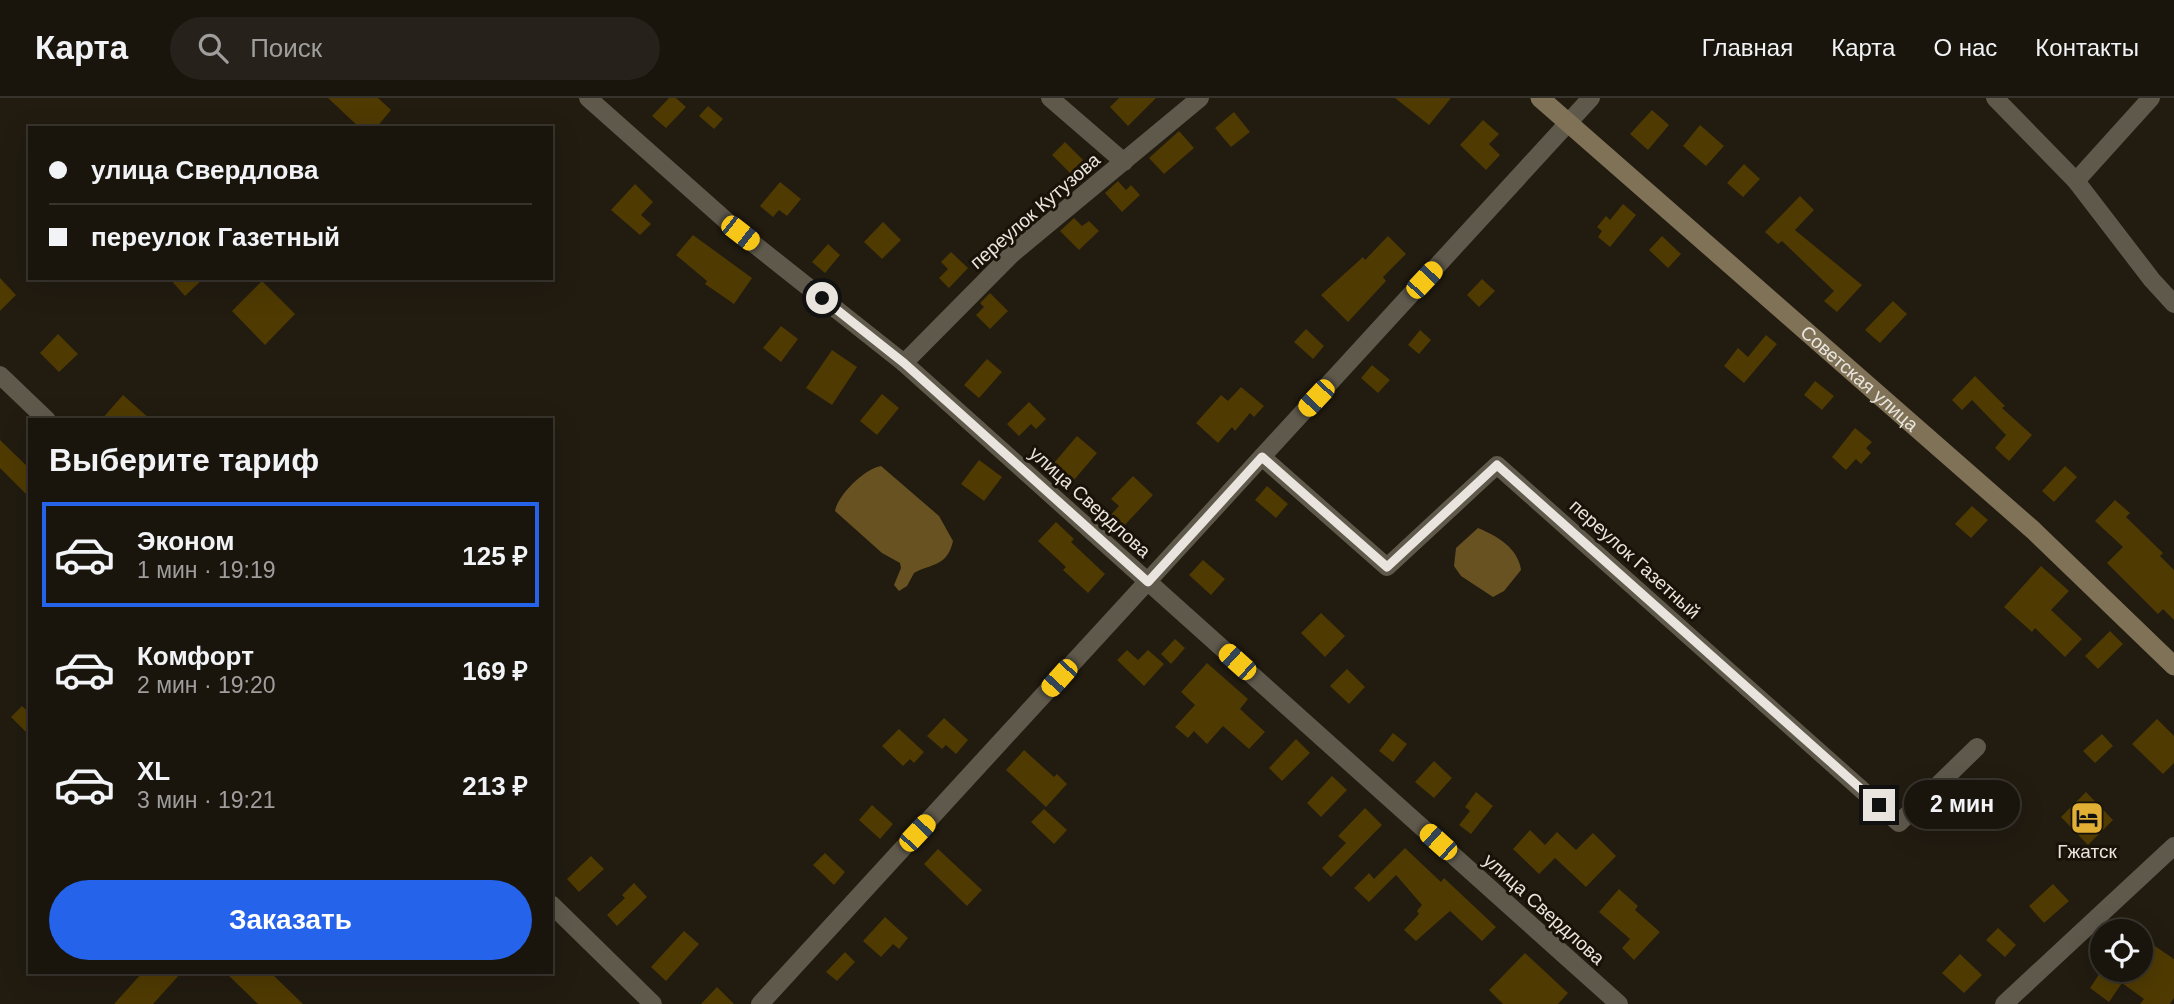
<!DOCTYPE html>
<html lang="ru">
<head>
<meta charset="utf-8">
<style>
  :root { --surface:#19140c; --page:#26211a; --text:#f1f3f6; --muted:#9f9e9d; --line:#37332d; --accent:#2563eb }
  body { margin:0; font-family:Helvetica,sans-serif; background:var(--page); color:var(--text); height:100vh; display:flex; flex-direction:column; font-size:26px; white-space:nowrap }
  * { box-sizing:border-box; margin:0 }
  p { font-size:23px; color:var(--muted) }
  .icon { flex:none; width:38px; height:38px; fill:none; stroke:currentColor; stroke-width:2; stroke-linecap:round; stroke-linejoin:round }
  .map { position:relative; flex:1; overflow:hidden }
  .details { position:absolute; left:28px; top:320px; width:525px; height:556px; display:flex; flex-direction:column; background:var(--surface); border-radius:0px; box-shadow:0 7px 28px #0002,0 0 0 2px var(--line) }
  .details>* { flex:none }
  .guide { position:absolute; left:28px; top:28px; width:525px; height:154px; border-radius:0px; box-shadow:0 7px 28px #0002,0 0 0 2px var(--line); display:grid; align-content:center; height:154px; padding:0 21px; background:var(--surface) }
  .tools { position:absolute; left:2090px; top:821px; display:grid; gap:14px }
  .tools a { display:grid; place-items:center; width:63px; height:63px; border-radius:50%; background:var(--surface); box-shadow:0 7px 28px #0002,0 0 0 2px var(--line); font-size:35px }
  .end { position:absolute; width:32px; height:32px; margin:-16px; border:9px solid #e9e5de; background:#111; box-shadow:0 0 0 4px #111 }
  .from { border-radius:50% }
  .bubble { position:absolute; height:49px; border-radius:24px; background:var(--surface); box-shadow:0 7px 28px #0002,0 0 0 2px var(--line); font-size:23px; font-weight:800; line-height:49px; text-align:center }
  .car { position:absolute; width:21px; height:42px; margin:-21px -10px; border-radius:9px; box-shadow:0 0 5px 2px #0007; background:linear-gradient(#f5c518 24%,#345 0 40%,#f5c518 0 76%,#345 0 86%,#f5c518 0) }
  .guide b { display:flex; align-items:center; gap:24px; height:66px; font-size:26px }
  .guide b+b { border-top:2px solid var(--line) }
  .guide i { width:18px; height:18px; background:var(--text) }
  ul { padding:0; list-style:none }
  li { display:flex; align-items:center; gap:21px; height:105px; margin:0 14px 10px; padding:0 7px; border:4px solid transparent; border-radius:0px }
  li div { flex:1 }
  li b { display:block; font-size:26px }
  li em { font-style:normal; font-weight:800 }
  li.active { border-color:var(--accent) }
  li>.icon { width:63px; height:63px; stroke-width:1.5 }
  h2 { padding:0 21px; font-size:32px; line-height:84px }
  .primary-button { display:flex; gap:14px; margin-top:auto; padding:14px 21px }
  .primary-button a { flex:1; height:80px; border-radius:42px; background:var(--accent); color:#fff; font-size:28px; font-weight:800; line-height:80px; text-align:center }
  header { display:flex; align-items:center; gap:42px; box-sizing:border-box; height:98px; padding:0 35px; background:var(--surface); border-bottom:2px solid var(--line) }
  header strong { font-size:33px }
  nav { display:flex; gap:38px; margin-inline-start:auto; font-size:24px }
  .search { width:490px; height:63px; background:var(--page); display:flex; align-items:center; gap:18px; box-sizing:border-box; padding:0 24px; border-radius:38px; color:var(--muted); font-size:26px }
  .map>svg:first-child { display:block }
</style>
</head>
<body>
<header>
<strong>Карта</strong>
<div class="search"><svg class="icon" aria-label="search" viewBox="0 0 24 24"><circle cx="10" cy="10" r="6"/><path d="M15 15l6 6"/></svg>Поиск</div>
<nav><a>Главная</a><a>Карта</a><a>О нас</a><a>Контакты</a></nav>
</header>
<div class="map">
<svg width="2174" height="906" viewBox="0 0 2174 906">
  <rect width="100%" height="100%" fill="#211b10"/>
  <g fill="#695221">
    <path d="M881 368 939 418 953 443C947 469 932 465 914 475L907 488 899 493 894 487 901 470 900 465 882 455 835 413C838 397 864 371 881 368Z"/>
    <path d="M1478 430C1497 438 1518 450 1521 472L1504 493 1493 499 1461 478 1454 468 1456 450Z"/>
  </g>
  <g fill="#4f3a02">
    <path d="M328 0H378L391 12 376 30H360Z"/>
    <path d="M669 0H676L686 9 666 30 652 18Z"/>
    <path d="M1119 0H1156L1128 28 1110 9Z"/>
    <path d="M1395 0H1451L1429 27Z"/>
    <path d="M708 8 723 21 714 31 699 18Z"/>
    <path d="M1652 12 1669 27 1648 52 1630 36Z"/>
    <path d="M1234 14 1250 34 1231 49 1215 30Z"/>
    <path d="M1483 22 1499 36 1489 46 1500 57 1486 72 1460 47Z"/>
    <path d="M1700 27 1724 48 1706 68 1683 48Z"/>
    <path d="M1179 33 1194 50 1164 76 1149 60Z"/>
    <path d="M1065 44 1083 62 1070 75 1052 57Z"/>
    <path d="M1744 66 1760 81 1743 99 1727 85Z"/>
    <path d="M1118 83 1126 92 1131 87 1140 97 1122 114 1105 95Z"/>
    <path d="M780 84 801 101 787 118 779 112 773 119 760 108Z"/>
    <path d="M635 86 653 104 641 117 651 126 640 137 611 112Z"/>
    <path d="M1800 98 1814 112 1795 132 1862 187 1837 214 1824 203 1834 193 1782 143 1778 146 1765 134Z"/>
    <path d="M1623 106 1636 117 1610 149 1598 139 1602 133 1597 129 1606 118 1610 122Z"/>
    <path d="M1074 120 1082 128 1089 123 1099 133 1079 152 1060 133Z"/>
    <path d="M883 124 901 142 882 161 864 144Z"/>
    <path d="M693 137 752 180 734 206 705 186 707 183 676 157Z"/>
    <path d="M1388 138 1406 156 1383 179 1386 183 1348 224 1321 197 1363 159 1365 162Z"/>
    <path d="M1662 138 1681 156 1668 170 1649 152Z"/>
    <path d="M828 146 840 157 825 175 812 164Z"/>
    <path d="M951 154 968 170 949 190 939 180 948 171 941 164Z"/>
    <path d="M0 180 16 197 0 213Z"/>
    <path d="M169 180H204L185 198Z"/>
    <path d="M1482 181 1495 193 1479 209 1467 197Z"/>
    <path d="M262 183 295 216 265 247 232 213Z"/>
    <path d="M990 195 1008 213 990 231 976 217 984 209 980 205Z"/>
    <path d="M1893 203 1907 216 1880 245 1865 232Z"/>
    <path d="M781 228 798 241 781 264 763 250Z"/>
    <path d="M1306 231 1324 248 1313 261 1294 244Z"/>
    <path d="M1420 232 1431 242 1419 256 1408 247Z"/>
    <path d="M58 236 78 256 59 274 40 255Z"/>
    <path d="M1766 237 1777 246 1744 285 1724 268 1738 250 1748 259Z"/>
    <path d="M832 252 857 269 832 307 806 290Z"/>
    <path d="M987 261 1002 274 979 300 964 287Z"/>
    <path d="M1372 267 1390 282 1378 295 1361 280Z"/>
    <path d="M1975 278 2005 308 2002 310 2032 337 2009 363 1995 350 2006 337 1972 302 1962 312 1952 302Z"/>
    <path d="M1815 283 1834 298 1822 312 1804 297Z"/>
    <path d="M1241 289 1264 308 1254 319 1250 315 1235 333 1232 329 1218 345 1196 325 1221 297 1228 303Z"/>
    <path d="M882 296 899 310 877 337 860 323Z"/>
    <path d="M123 297 151 322H101Z"/>
    <path d="M1029 304 1046 321 1036 331 1031 326 1019 338 1007 326Z"/>
    <path d="M1855 330 1872 344 1866 350 1871 355 1861 366 1856 361 1846 372 1832 359Z"/>
    <path d="M1077 338 1097 355 1074 382 1054 365Z"/>
    <path d="M0 342 30 371V400L0 370Z"/>
    <path d="M979 362 1002 379 984 403 961 386Z"/>
    <path d="M2065 368 2077 379 2054 404 2042 393Z"/>
    <path d="M1133 378 1153 397 1121 431 1109 419 1119 408 1111 401Z"/>
    <path d="M1267 388 1288 406 1276 420 1255 402Z"/>
    <path d="M2115 402 2130 415 2126 419 2163 455 2160 458 2174 472V522L2163 511 2158 516 2107 465 2123 449 2095 423Z"/>
    <path d="M1972 408 1988 422 1971 440 1955 426Z"/>
    <path d="M1056 424 1074 441 1071 444 1105 476 1088 495 1063 472 1066 469 1038 443Z"/>
    <path d="M1203 462 1225 481 1211 497 1189 477Z"/>
    <path d="M2041 468 2069 493 2051 512 2082 541 2065 559 2035 530 2032 534 2004 509Z"/>
    <path d="M1321 515 1345 538 1325 559 1301 535Z"/>
    <path d="M2110 533 2123 546 2098 571 2085 558Z"/>
    <path d="M1175 541 1185 550 1171 566 1161 556Z"/>
    <path d="M1127 552 1138 562 1148 552 1164 566 1144 588 1117 562Z"/>
    <path d="M1207 565 1248 601 1240 611 1265 634 1249 651 1223 628 1207 646 1194 633 1188 640 1175 629 1195 607 1181 594Z"/>
    <path d="M1347 571 1365 589 1349 606 1330 588Z"/>
    <path d="M22 608 30 615V638L11 619Z"/>
    <path d="M944 620 968 642 956 656 946 647 942 651 927 638Z"/>
    <path d="M2157 621 2174 638V665L2163 676 2132 646Z"/>
    <path d="M899 631 924 654 914 665 910 661 903 668 882 648Z"/>
    <path d="M1393 635 1407 646 1393 664 1379 653Z"/>
    <path d="M2102 636 2113 648 2095 665 2083 653Z"/>
    <path d="M1296 641 1310 655 1282 683 1269 670Z"/>
    <path d="M1024 652 1054 679 1057 676 1067 686 1046 709 1006 672Z"/>
    <path d="M1434 663 1452 680 1434 700 1415 684Z"/>
    <path d="M1332 678 1347 692 1321 719 1307 705Z"/>
    <path d="M1476 694 1493 708 1471 736 1459 727 1470 713 1465 709Z"/>
    <path d="M2086 694 2113 722 2088 747 2061 719Z"/>
    <path d="M872 707 893 726 880 741 859 722Z"/>
    <path d="M1365 710 1382 727 1331 779 1322 770 1346 745 1338 738Z"/>
    <path d="M1044 711 1067 732 1054 746 1031 724Z"/>
    <path d="M1530 732 1545 747 1557 734 1576 752 1593 735 1616 758 1586 789 1555 760 1539 776 1513 751Z"/>
    <path d="M1405 750 1441 784 1444 780 1496 829 1482 843 1450 813 1416 843 1404 832 1419 816 1417 813 1422 807 1396 777 1369 804 1354 790 1369 775 1374 781Z"/>
    <path d="M938 751 982 792 967 808 924 766Z"/>
    <path d="M825 755 845 774 834 787 813 767Z"/>
    <path d="M591 758 604 771 579 794 567 781Z"/>
    <path d="M634 785 647 799 617 828 607 817 625 800 622 797Z"/>
    <path d="M2053 786 2069 803 2044 825 2029 808Z"/>
    <path d="M1619 791 1638 808 1635 812 1660 834 1634 862 1622 850 1630 841 1599 814Z"/>
    <path d="M885 819 908 840 899 851 893 846 881 859 863 843Z"/>
    <path d="M1998 830 2016 847 2005 859 1986 842Z"/>
    <path d="M684 833 699 846 666 883 651 869Z"/>
    <path d="M2140 838 2174 861V900L2170 906H2140L2144 901 2122 885 2109 904 2090 890 2102 872H2140Z"/>
    <path d="M845 854 855 864 837 883 826 874Z"/>
    <path d="M1525 855 1568 895 1558 906H1503L1489 892Z"/>
    <path d="M1960 856 1982 877 1964 895 1942 875Z"/>
    <path d="M142 875H181L153 906H114Z"/>
    <path d="M226 875H271L303 906H258Z"/>
    <path d="M717 889 734 906H701Z"/>
  </g>
  <g fill="none" stroke-linecap="round" stroke-linejoin="round">
    <g stroke="#5f594c" stroke-width="18">
      <path d="M588 0 740 135 904 265 1619 906"/>
      <path d="M1050 0 1124 64"/>
      <path d="M1995 0 2076 83 2152 182 2174 206"/>
      <path d="M2076 83 2151 0"/>
      <path d="M904 265 1012 156 1200 0"/>
      <path d="M0 277 47 322"/>
      <path d="M1262 359 1387 469 1497 367 1899 725 1977 649"/>
      <path d="M551 806 653 906"/>
      <path d="M760 906 1591 0"/>
      <path d="M2004 906 2174 748"/>
    </g>
    <path stroke="#807256" stroke-width="19" id="s1" d="M1540 0 2033 432 2174 568"/>
  </g>
  <g fill="none" stroke-linecap="round" stroke-linejoin="round">
    <path stroke="#e9e5de" stroke-width="9" d="M822 200 904 265 1148 484 1262 359 1387 469 1497 367 1879 707"/>
  </g>
  <defs>
    <symbol id="hotel-square" viewBox="-11 -11 22 22"><rect x="-9" y="-9" width="18" height="18" rx="4" fill="#e1af34" stroke="#181208"/><path d="M-6-4.5h1.5V1H6V5H4.5V3h-9V5H-6ZM-4 0a1.8 1.8 0 1 1 3.6 0ZM.5 0V-2.5h3Q6-2.5 6 0Z" fill="#111"/></symbol>
  </defs>
  <g fill-rule="evenodd">
    <use href="#hotel-square" x="2068" y="701" width="38" height="38"/>
  </g>
  <g text-anchor="middle" dominant-baseline="central" stroke-width="6" stroke-linejoin="round" paint-order="stroke">
    <g font-size="19" fill="#e9e5de" stroke="#181208">
      <text transform="translate(1035 113) rotate(-41)">переулок Кутузова</text>
      <text stroke="none"><textPath href="#s1" startOffset="425">Советская улица</textPath></text>
      <text transform="translate(1090 404) rotate(42)">улица Свердлова</text>
      <text transform="translate(1635 461) rotate(42)">переулок Газетный</text>
      <text transform="translate(1544 811) rotate(42)">улица Свердлова</text>
    </g>
    <g font-size="19" fill="#e9e5de" stroke="#181208">
      <text x="2087" y="753">Гжатск</text>
    </g>
  </g>
</svg>
<div class="tools">
<a><svg class="icon" aria-label="locate" viewBox="0 0 24 24"><circle cx="12" cy="12" r="6"/><path d="M12 2v4M12 18v4M2 12h4M18 12h4"/></svg></a>
</div>
<i class="end from" style="left:822px;top:200px"></i>
<i class="end" style="left:1879px;top:707px"></i>
<div class="bubble" style="left:1904px;top:682px;width:116px">2 мин</div>
<i class="car" style="left:740px;top:135px;rotate:128deg"></i>
<i class="car" style="left:1424px;top:182px;rotate:43deg"></i>
<i class="car" style="left:1316px;top:300px;rotate:223deg"></i>
<i class="car" style="left:1237px;top:564px;rotate:312deg"></i>
<i class="car" style="left:1059px;top:580px;rotate:222deg"></i>
<i class="car" style="left:917px;top:735px;rotate:43deg"></i>
<i class="car" style="left:1438px;top:744px;rotate:312deg"></i>
<div class="guide">
<b><i class="from"></i>улица Свердлова</b>
<b><i></i>переулок Газетный</b>
</div>
<section class="details">
<h2>Выберите тариф</h2>
<ul>
<li class="active"><svg class="icon" aria-label="car" viewBox="0 0 24 24"><path d="M5 17H2v-5l4-1 3-4h7l3 4 3 1v5h-3M9 17h6M6 11h13"/><circle cx="7" cy="17" r="2"/><circle cx="17" cy="17" r="2"/></svg><div><b>Эконом</b><p>1 мин · 19:19</p></div><em>125 ₽</em></li>
<li><svg class="icon" aria-label="car" viewBox="0 0 24 24"><path d="M5 17H2v-5l4-1 3-4h7l3 4 3 1v5h-3M9 17h6M6 11h13"/><circle cx="7" cy="17" r="2"/><circle cx="17" cy="17" r="2"/></svg><div><b>Комфорт</b><p>2 мин · 19:20</p></div><em>169 ₽</em></li>
<li><svg class="icon" aria-label="car" viewBox="0 0 24 24"><path d="M5 17H2v-5l4-1 3-4h7l3 4 3 1v5h-3M9 17h6M6 11h13"/><circle cx="7" cy="17" r="2"/><circle cx="17" cy="17" r="2"/></svg><div><b>XL</b><p>3 мин · 19:21</p></div><em>213 ₽</em></li>
</ul>
<div class="primary-button"><a>Заказать</a></div>
</section>
</div>
</body>
</html>
